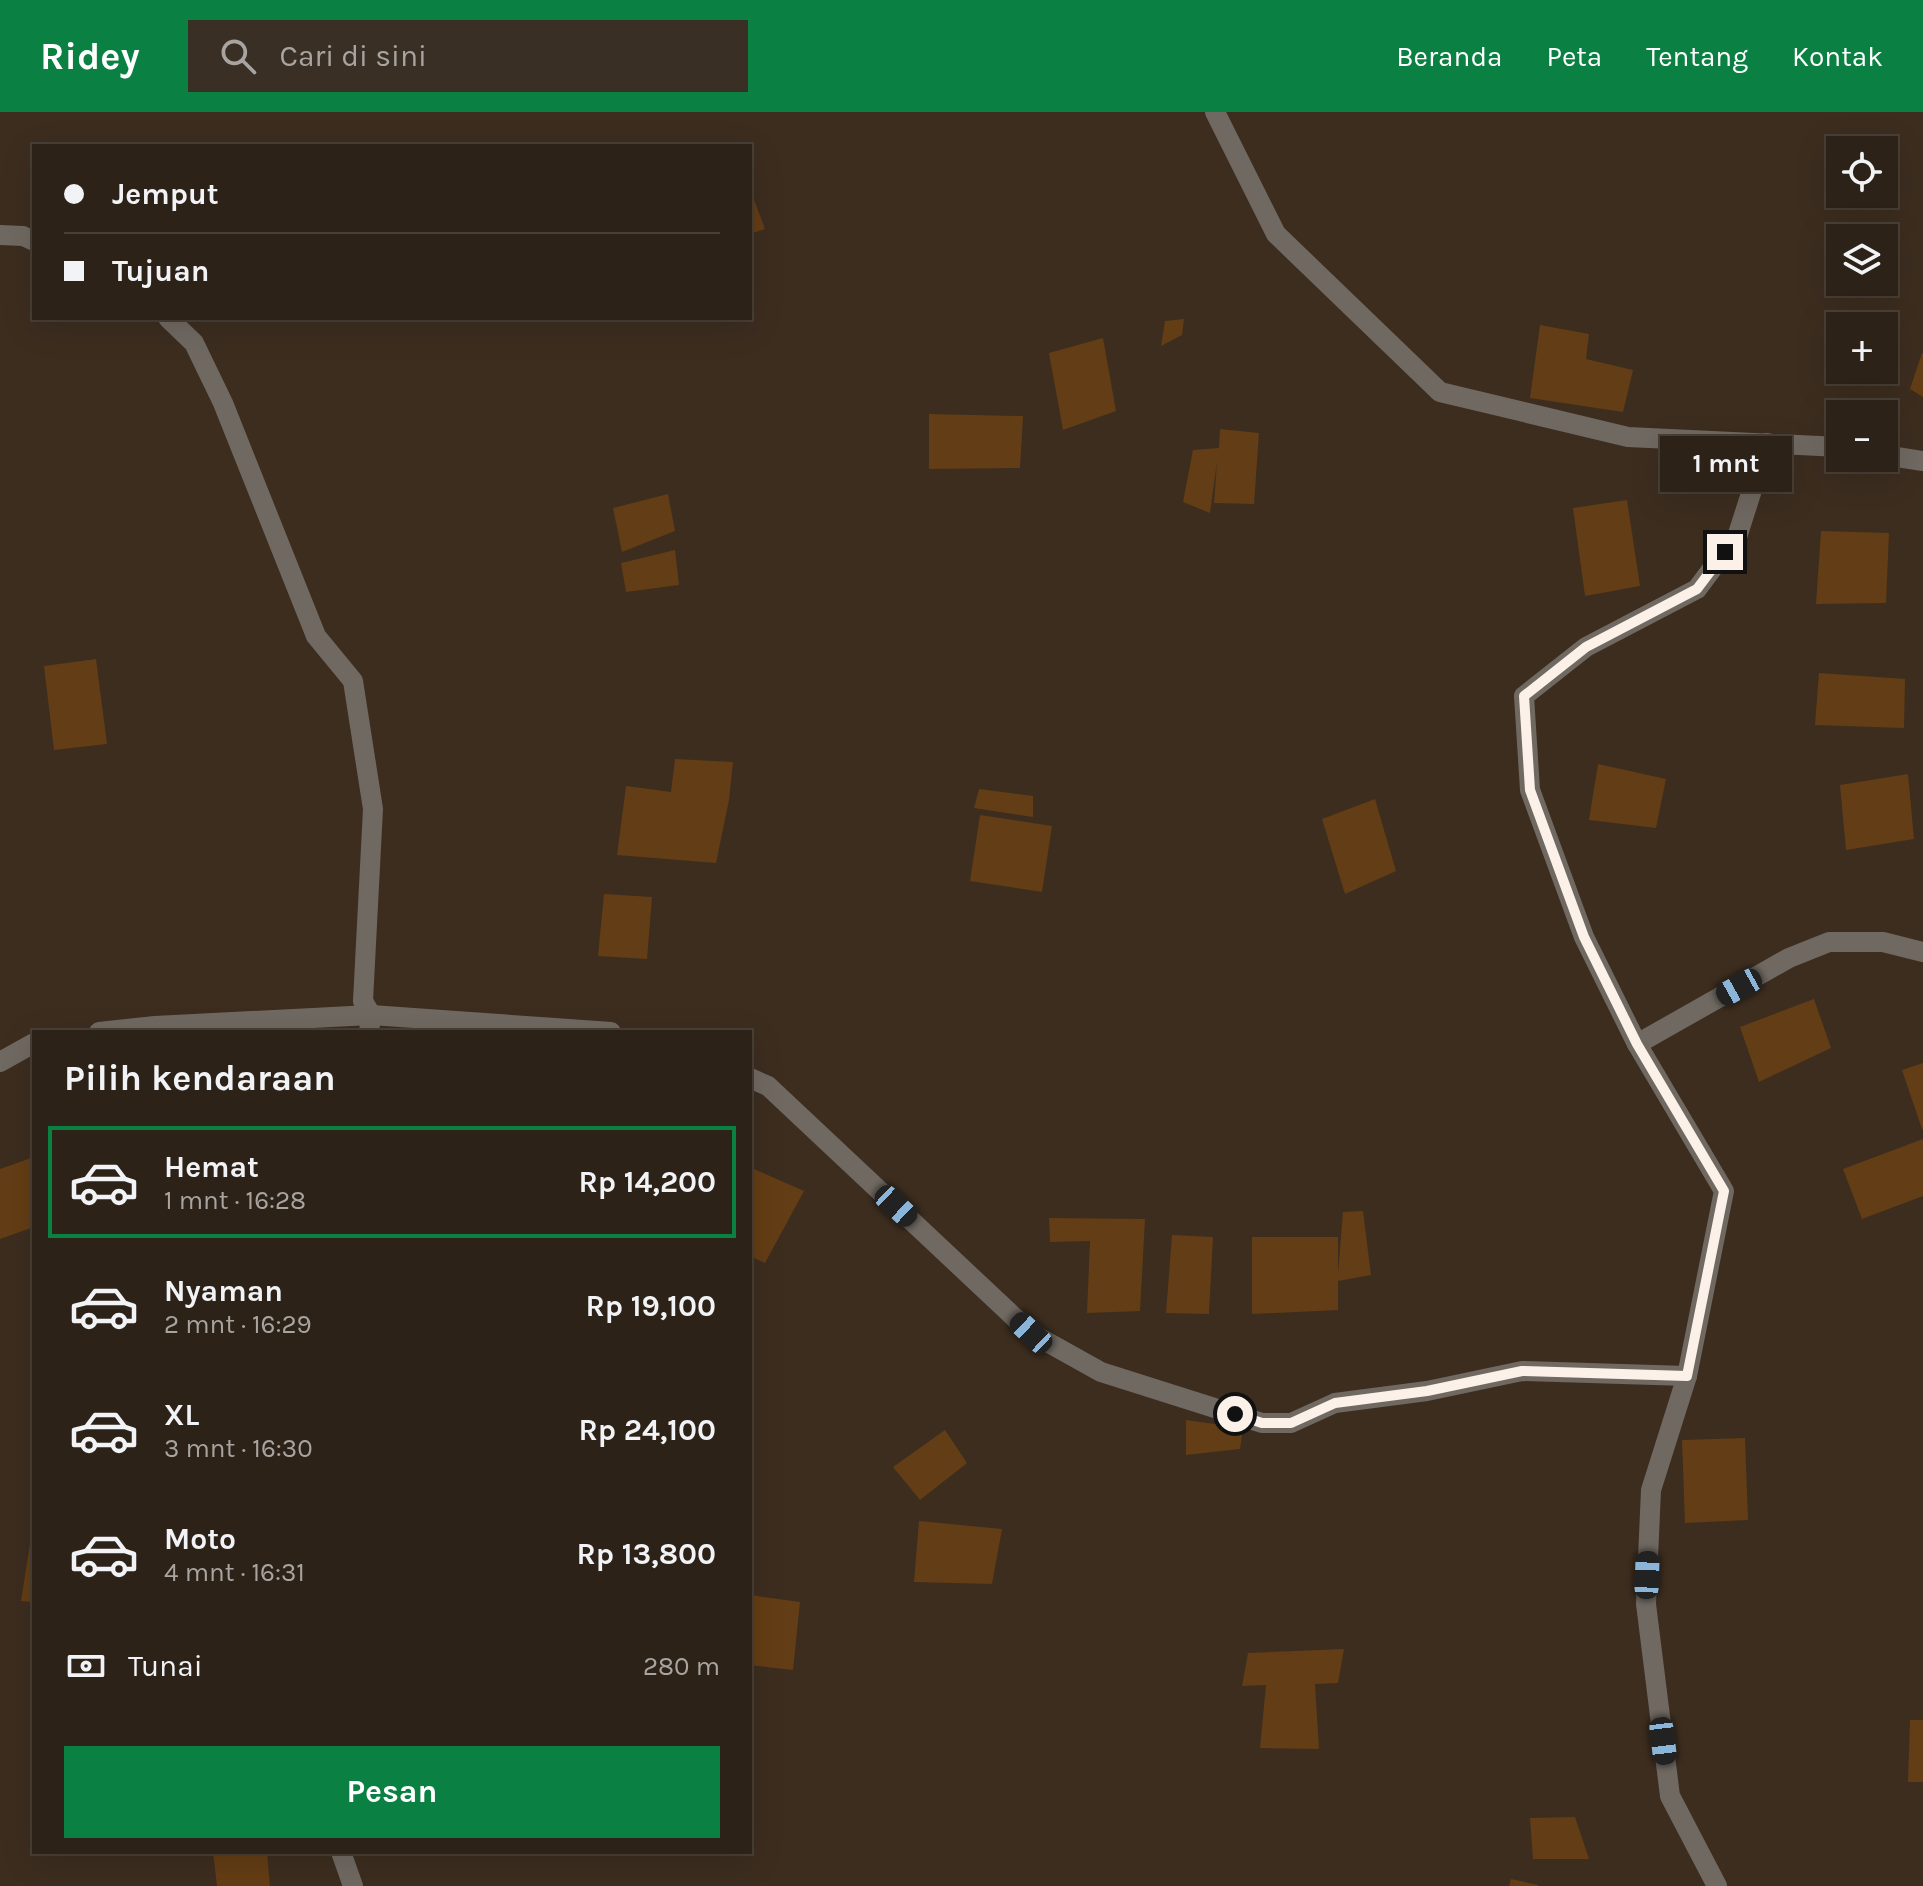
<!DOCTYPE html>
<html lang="id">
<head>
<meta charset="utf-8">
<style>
  :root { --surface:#2d2217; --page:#392f24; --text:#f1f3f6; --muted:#a7a4a1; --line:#483f36; --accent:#0b8043 }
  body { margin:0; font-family:Karla,sans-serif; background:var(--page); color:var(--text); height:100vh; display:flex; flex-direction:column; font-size:30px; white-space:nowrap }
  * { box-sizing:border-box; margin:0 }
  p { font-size:26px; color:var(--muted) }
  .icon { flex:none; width:44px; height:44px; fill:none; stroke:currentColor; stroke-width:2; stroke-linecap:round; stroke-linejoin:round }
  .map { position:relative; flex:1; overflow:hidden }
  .panel { position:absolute; left:32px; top:918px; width:720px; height:824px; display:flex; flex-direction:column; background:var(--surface); border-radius:0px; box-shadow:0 8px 32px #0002,0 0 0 2px var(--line) }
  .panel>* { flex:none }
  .hud { position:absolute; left:32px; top:32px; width:720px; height:176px; border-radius:0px; box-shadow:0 8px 32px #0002,0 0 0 2px var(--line); display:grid; align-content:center; height:176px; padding:0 32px; background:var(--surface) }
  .buttons { position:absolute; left:1826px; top:24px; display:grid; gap:16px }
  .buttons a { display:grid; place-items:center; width:72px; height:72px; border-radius:0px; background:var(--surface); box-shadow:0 8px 32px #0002,0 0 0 2px var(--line); font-size:40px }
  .end { position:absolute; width:36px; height:36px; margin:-18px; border:10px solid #fbf1e9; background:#111; box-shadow:0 0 0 4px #111 }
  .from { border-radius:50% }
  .bubble { position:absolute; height:56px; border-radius:0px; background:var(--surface); box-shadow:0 8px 32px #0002,0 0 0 2px var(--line); font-size:26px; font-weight:700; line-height:56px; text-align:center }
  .car { position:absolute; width:24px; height:48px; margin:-24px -12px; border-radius:10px; box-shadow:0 0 6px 2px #0007; background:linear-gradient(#222 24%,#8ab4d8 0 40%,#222 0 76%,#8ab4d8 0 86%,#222 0) }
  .hud b { display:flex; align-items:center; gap:28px; height:76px; font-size:30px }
  .hud b+b { border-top:2px solid var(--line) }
  .hud i { width:20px; height:20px; background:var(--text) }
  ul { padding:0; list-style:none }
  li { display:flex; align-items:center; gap:24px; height:112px; margin:0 16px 12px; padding:0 16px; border:4px solid transparent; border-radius:0px }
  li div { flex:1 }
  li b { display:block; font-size:30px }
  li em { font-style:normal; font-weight:700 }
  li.current { border-color:var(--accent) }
  li>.icon { width:72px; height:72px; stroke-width:1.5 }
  h2 { padding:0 32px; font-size:36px; line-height:96px }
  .pay { display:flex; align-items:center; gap:20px; height:88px; padding:0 32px; font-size:30px }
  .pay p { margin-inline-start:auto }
  .action { display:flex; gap:16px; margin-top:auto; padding:16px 32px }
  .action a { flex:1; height:92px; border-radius:0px; background:var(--accent); color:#fff; font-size:32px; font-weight:700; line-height:92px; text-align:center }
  header { display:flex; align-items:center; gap:48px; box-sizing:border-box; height:112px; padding:0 40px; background:var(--accent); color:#fff }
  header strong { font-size:38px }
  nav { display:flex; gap:44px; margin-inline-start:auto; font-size:28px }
  .search { width:560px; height:72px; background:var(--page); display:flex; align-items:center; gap:20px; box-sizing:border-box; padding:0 28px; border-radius:0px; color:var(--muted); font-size:30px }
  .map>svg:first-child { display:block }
</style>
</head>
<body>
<header>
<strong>Ridey</strong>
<div class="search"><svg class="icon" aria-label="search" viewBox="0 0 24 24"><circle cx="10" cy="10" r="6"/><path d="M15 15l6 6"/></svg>Cari di sini</div>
<nav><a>Beranda</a><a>Peta</a><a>Tentang</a><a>Kontak</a></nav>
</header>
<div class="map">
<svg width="1923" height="1774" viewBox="0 0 1923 1774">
  <rect width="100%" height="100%" fill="#3c2d1f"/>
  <g fill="#633d15">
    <path d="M750 77 765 117 750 122Z"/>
    <path d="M1184 207 1182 223 1161 234 1165 209Z"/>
    <path d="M1540 213 1589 222 1586 247 1633 258 1623 300 1530 286Z"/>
    <path d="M1103 226 1116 299 1063 318 1049 241Z"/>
    <path d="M1922 241H1923V285L1910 277Z"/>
    <path d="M929 302 1023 304 1020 356 929 357Z"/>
    <path d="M1220 317 1259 321 1254 392 1214 391 1217 350 1210 401 1183 390 1193 338 1219 336Z"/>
    <path d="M668 382 675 419 622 440 613 396Z"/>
    <path d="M1627 388 1640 474 1585 484 1573 396Z"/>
    <path d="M1821 419 1889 421 1886 491 1816 492Z"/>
    <path d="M675 438 679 473 626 480 621 451Z"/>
    <path d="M96 547 107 632 54 638 44 554Z"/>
    <path d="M1819 561 1905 567 1904 616 1815 613Z"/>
    <path d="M675 647 733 650 729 688 716 751 617 743 626 674 671 680Z"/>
    <path d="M1598 652 1666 667 1656 716 1589 708Z"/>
    <path d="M1908 662 1914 727 1846 738 1840 673Z"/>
    <path d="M979 677 1033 684V705L974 696Z"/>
    <path d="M1375 687 1396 759 1345 782 1322 707Z"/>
    <path d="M980 703 1052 714 1042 780 970 769Z"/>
    <path d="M604 782 652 785 647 847 598 844Z"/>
    <path d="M1814 887 1831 936 1759 970 1740 915Z"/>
    <path d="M1923 951V1017H1922L1902 958Z"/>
    <path d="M1923 1027V1084L1862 1107 1843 1057Z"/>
    <path d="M34 1045V1115L0 1127V1057Z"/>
    <path d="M754 1057 804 1079 765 1151 750 1144V1067Z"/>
    <path d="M1363 1099 1371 1163 1338 1169V1198L1252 1202V1125H1338V1162L1343 1100Z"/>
    <path d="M1049 1106 1145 1107 1140 1199 1087 1201 1090 1129 1050 1130Z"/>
    <path d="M1172 1123 1213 1125 1209 1202 1166 1201Z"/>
    <path d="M1186 1308 1243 1316 1240 1337 1186 1343Z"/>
    <path d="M945 1318 967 1351 920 1388 893 1355Z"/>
    <path d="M1745 1326 1748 1408 1685 1411 1682 1328Z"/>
    <path d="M919 1409 1002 1417 992 1472 914 1470Z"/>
    <path d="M32 1419H34V1490L21 1489Z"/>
    <path d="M750 1483 800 1490 793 1558 750 1553Z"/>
    <path d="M1344 1537 1338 1571 1315 1572 1319 1637 1260 1636 1266 1573 1242 1574 1248 1541Z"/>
    <path d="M1910 1608H1923V1670H1908Z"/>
    <path d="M1575 1705 1589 1747H1533L1530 1706Z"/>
    <path d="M213 1740H267L270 1774H217Z"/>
    <path d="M1511 1767 1538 1773V1774H1509Z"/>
  </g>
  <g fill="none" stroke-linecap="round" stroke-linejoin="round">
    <g stroke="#706962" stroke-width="20">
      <path d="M1215 0 1276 122 1440 280 1628 325 1840 335"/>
      <path d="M0 123 23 124 34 129"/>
      <path d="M168 206 194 231 223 291 316 524 353 569 373 697 363 889 371 903 369 920"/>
      <path d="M1884 343 1923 349"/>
      <path d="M1637 932 1584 825 1530 678 1524 584 1586 535 1697 477 1738 422 1767 331"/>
      <path d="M1687 1264 1651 1378 1646 1492 1670 1684 1717 1774"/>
      <path d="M341 1740 353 1774"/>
    </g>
    <g stroke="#706962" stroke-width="20">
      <path d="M99 920 155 914 371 903 611 920"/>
      <path d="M0 950 34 931"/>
      <path d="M750 966 768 974 1031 1221 1101 1260 1262 1311H1291L1335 1291 1427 1279 1522 1259 1687 1264 1724 1079 1637 932 1789 846 1829 830H1883L1923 840"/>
    </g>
  </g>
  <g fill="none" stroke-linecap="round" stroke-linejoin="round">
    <path stroke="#fbf1e9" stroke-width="10" d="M1235 1302 1262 1311H1291L1335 1291 1427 1279 1522 1259 1687 1264 1724 1079 1637 932 1584 825 1530 678 1524 584 1586 535 1697 477 1725 440"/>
  </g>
</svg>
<div class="buttons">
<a><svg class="icon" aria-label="locate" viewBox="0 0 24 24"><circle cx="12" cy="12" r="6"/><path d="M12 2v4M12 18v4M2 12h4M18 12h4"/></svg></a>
<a><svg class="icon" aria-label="layers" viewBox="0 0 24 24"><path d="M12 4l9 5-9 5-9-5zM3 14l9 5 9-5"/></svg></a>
<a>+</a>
<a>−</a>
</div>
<i class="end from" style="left:1235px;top:1302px"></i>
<i class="end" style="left:1725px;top:440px"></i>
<div class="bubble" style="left:1660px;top:324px;width:132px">1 mnt</div>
<i class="car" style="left:1739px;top:875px;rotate:241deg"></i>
<i class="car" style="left:896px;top:1094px;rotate:133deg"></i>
<i class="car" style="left:1031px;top:1221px;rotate:313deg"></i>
<i class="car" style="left:1647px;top:1463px;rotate:2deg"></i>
<i class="car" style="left:1663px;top:1629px;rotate:173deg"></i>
<div class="hud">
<b><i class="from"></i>Jemput</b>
<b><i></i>Tujuan</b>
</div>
<section class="panel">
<h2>Pilih kendaraan</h2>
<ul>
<li class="current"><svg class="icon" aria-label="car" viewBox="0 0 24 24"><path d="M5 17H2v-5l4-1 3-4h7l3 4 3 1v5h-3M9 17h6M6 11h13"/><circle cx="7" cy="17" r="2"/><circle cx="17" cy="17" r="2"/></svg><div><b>Hemat</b><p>1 mnt · 16:28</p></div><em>Rp 14,200</em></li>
<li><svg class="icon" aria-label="car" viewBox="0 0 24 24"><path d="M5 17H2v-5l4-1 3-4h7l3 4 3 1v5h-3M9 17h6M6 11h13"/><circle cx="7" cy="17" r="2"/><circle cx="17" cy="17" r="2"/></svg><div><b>Nyaman</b><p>2 mnt · 16:29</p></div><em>Rp 19,100</em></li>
<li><svg class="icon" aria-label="car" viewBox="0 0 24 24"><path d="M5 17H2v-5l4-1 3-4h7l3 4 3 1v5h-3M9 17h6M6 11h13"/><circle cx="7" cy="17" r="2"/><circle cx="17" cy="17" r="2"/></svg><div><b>XL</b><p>3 mnt · 16:30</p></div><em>Rp 24,100</em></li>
<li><svg class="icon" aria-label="car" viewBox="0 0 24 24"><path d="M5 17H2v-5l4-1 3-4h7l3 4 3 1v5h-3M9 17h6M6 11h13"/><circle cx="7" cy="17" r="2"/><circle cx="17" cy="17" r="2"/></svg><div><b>Moto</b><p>4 mnt · 16:31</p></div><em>Rp 13,800</em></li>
</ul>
<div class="pay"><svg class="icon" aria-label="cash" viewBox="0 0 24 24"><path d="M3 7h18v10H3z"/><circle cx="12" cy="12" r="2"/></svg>Tunai<p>280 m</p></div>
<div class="action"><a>Pesan</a></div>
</section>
</div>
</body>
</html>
